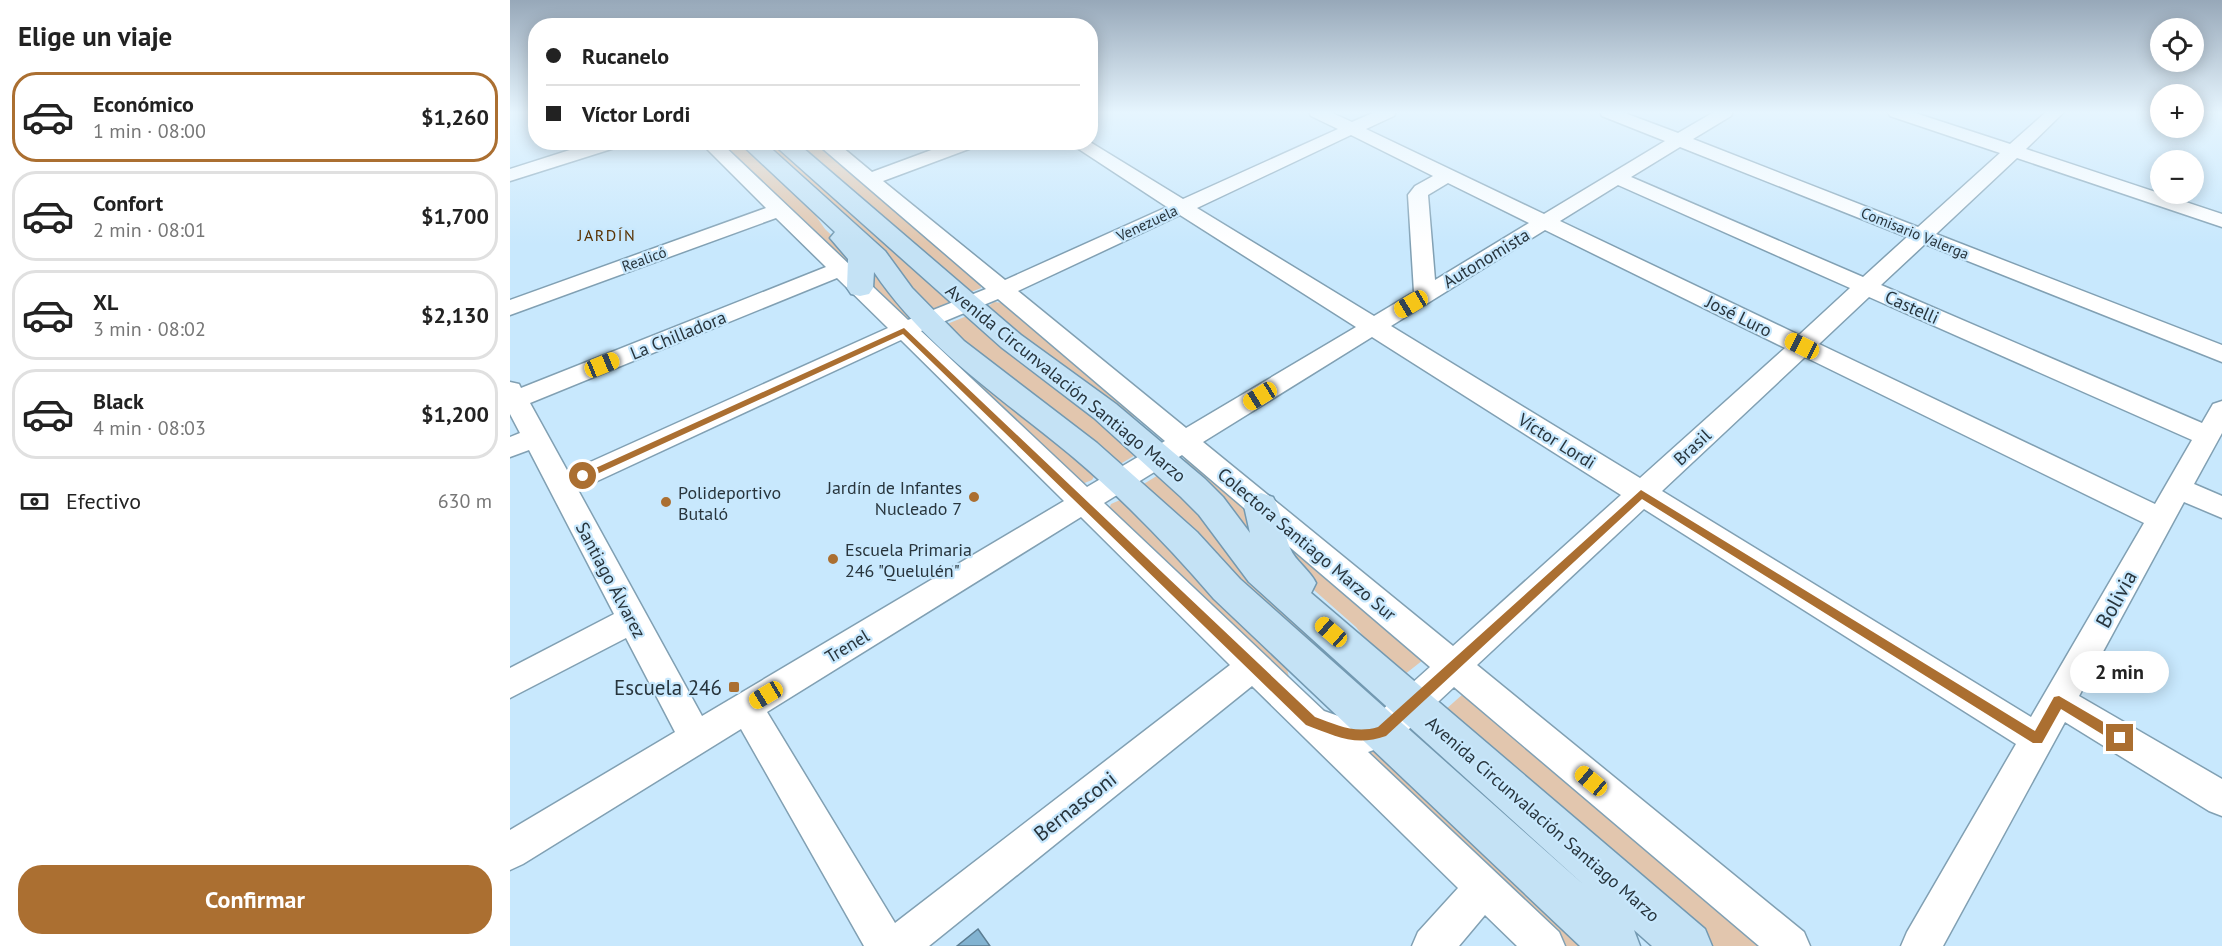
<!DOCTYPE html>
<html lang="es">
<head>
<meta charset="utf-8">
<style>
  :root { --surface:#fff; --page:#f6f6f6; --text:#222; --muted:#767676; --line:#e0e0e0; --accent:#ab6f31 }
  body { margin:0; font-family:"PT Sans",sans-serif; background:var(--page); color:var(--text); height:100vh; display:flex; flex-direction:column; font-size:22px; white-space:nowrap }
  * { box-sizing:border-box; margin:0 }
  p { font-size:20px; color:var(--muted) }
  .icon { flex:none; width:33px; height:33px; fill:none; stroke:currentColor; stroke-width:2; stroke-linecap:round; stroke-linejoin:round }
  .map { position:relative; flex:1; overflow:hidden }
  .panel { display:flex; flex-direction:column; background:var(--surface); width:510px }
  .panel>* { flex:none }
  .hud { position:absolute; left:18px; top:18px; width:570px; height:132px; border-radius:24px; box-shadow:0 3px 15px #0003; display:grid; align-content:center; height:132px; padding:0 18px; background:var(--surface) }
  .controls { position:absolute; left:1640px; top:18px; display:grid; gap:12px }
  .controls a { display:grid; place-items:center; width:54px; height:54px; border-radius:50%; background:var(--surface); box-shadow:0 3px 15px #0003; font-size:30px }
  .end { position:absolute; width:27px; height:27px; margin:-14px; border:8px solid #ab6f31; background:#fff; box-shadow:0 0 0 3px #fff }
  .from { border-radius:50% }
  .bubble { position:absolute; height:42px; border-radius:21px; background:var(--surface); box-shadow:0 3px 15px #0003; font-size:20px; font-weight:800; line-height:42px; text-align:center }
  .car { position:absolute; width:18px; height:36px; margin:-18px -9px; border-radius:8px; box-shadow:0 0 4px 2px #0007; background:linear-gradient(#f5c518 24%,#345 0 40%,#f5c518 0 76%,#345 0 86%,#f5c518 0) }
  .hud b { display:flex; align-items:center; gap:21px; height:57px; font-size:22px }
  .hud b+b { border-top:2px solid var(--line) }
  .hud i { width:15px; height:15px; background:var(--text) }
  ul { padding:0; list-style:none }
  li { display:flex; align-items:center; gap:18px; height:90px; margin:0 12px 9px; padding:0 6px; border:3px solid var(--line); border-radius:24px }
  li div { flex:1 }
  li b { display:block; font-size:22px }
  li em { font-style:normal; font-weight:800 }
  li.active { border-color:var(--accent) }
  li>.icon { width:54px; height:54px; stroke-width:1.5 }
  h2 { padding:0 18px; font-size:27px; line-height:72px }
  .pay { display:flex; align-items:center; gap:15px; height:66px; padding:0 18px; font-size:22px }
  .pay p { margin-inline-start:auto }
  .button { display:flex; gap:12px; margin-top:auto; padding:12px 18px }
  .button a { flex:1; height:69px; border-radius:24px; background:var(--accent); color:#fff; font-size:24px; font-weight:800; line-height:69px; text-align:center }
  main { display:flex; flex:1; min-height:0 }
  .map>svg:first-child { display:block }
</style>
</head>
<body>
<main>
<section class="panel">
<h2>Elige un viaje</h2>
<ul>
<li class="active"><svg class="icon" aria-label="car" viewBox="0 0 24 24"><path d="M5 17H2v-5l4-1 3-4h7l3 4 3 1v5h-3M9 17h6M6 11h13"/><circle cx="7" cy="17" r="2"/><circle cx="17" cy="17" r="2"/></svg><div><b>Económico</b><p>1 min · 08:00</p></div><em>$1,260</em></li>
<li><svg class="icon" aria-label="car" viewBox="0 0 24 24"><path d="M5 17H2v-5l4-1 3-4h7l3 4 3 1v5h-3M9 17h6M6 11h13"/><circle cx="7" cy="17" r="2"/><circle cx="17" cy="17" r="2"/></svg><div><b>Confort</b><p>2 min · 08:01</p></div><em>$1,700</em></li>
<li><svg class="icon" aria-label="car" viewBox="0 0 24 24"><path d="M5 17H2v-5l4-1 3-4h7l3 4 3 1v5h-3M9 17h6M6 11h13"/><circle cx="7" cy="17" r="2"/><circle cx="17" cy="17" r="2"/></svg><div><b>XL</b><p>3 min · 08:02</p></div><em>$2,130</em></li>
<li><svg class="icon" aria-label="car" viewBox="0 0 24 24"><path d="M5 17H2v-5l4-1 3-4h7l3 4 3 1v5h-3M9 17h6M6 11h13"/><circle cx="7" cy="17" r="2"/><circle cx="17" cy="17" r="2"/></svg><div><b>Black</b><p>4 min · 08:03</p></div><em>$1,200</em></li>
</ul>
<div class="pay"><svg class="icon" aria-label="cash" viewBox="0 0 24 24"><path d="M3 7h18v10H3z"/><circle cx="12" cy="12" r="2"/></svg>Efectivo<p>630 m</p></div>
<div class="button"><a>Confirmar</a></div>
</section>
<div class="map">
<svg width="1712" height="946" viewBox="0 0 1712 946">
  <rect width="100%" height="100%" fill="#c8e8fd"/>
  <g fill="#e2c6ae">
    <path d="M206 143H230L297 203 315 229 344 257V269Z"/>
    <path d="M249 143H263L442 301 422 310Z"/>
    <path d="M281 143H304L470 283 471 288 461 292Z"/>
    <path d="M358 265 369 276 379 293 402 315 401 319 395 321 363 289Z"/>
    <path d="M484 302 493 303 627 416 622 418 541 363 477 307Z"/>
    <path d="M457 316 582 411 627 454 607 466 462 350 437 324Z"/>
    <path d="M431 351 545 437 585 475 582 480 572 484Z"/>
    <path d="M678 458 735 507 757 559 672 461Z"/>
    <path d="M650 474 867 696 865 699 855 700 632 485Z"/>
    <path d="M610 500H613L775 661 779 677 816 711 833 716 815 715 599 509 601 504Z"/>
    <path d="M767 535 913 660 894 675 864 650 846 627 780 569Z"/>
    <path d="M953 694 1261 946H1198L935 710Z"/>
    <path d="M848 749 874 753 1080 946H1054Z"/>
  </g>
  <path fill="#82b3d1" stroke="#5b7d92" stroke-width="1.5" d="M468 929 480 946H447Z"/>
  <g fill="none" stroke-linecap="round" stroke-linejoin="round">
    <defs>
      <g id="minor">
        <path d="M799 112H820L842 122 865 112H886L884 116 856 129 1034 214 1155 141 1092 116 1090 112H1112L1168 133 1204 112H1223L1221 116 1183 139 1408 227 1490 153 1380 116 1378 112H1402L1500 144 1536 112H1554L1516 149 1712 214V227L1507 158 1426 234 1712 345V362L1415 244 1371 285 1692 423 1703 404 1712 401V433L1684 484 1712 496V518L1674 502 1569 696 1712 779V816L1699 811 1555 722 1433 946H1391L1397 932 1506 744 1134 509 967 665 1294 932 1300 946H1249L944 687 884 743 858 752 1049 932 1055 946H1007L975 915 949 946H902L908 932 948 888 742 686 419 946H354L231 729 13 864 0 870V830L165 732 116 638 0 698V668L104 614 19 450 0 457V437L10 433 0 414V382L9 384 11 388 316 267 266 218 0 315V300L256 208 190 142H210L398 320 476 289 305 142H326L362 172 443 142H470L467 146 373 181 495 280 657 207 558 142H580L673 199 828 129 801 116ZM841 135 923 176 905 186 898 195 904 292 864 316 687 208ZM1170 147 1397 237 1353 277 1121 177ZM938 183 1019 223 925 280 918 195ZM1108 185 1340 288 1289 335 1050 221ZM670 215 846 327 676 428 508 291ZM1035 230 1275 348 1130 478 881 326ZM327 278 378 328 58 472 20 403ZM1359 297 1682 440 1645 504 1309 344ZM488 299 655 441 577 487 411 331ZM862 337 1111 495 943 646 693 442ZM391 340 554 501 192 716 68 490ZM1295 357 1634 523 1521 717 1152 491ZM672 455 920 667 861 720H840L814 711 594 503ZM571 517 720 665 385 923 257 712Z"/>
        <path d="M85 142H114L111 146 0 181V169Z"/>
      </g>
      <path id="major" d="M229 142H254L375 251 402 288 454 341 587 443 687 532 730 579 1074 885 739 582 689 515 671 497 584 418 491 347 261 142H286L511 335 606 404 695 479 713 497 740 533 734 506 739 497 751 493 763 497C772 513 773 531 780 548 785 561 800 570 806 583L801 593 1195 929 1202 946H1142L1124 930 1130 946H1070L704 599C661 549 614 500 563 457 493 399 415 348 364 272L363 288 359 294 350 296 341 294 337 288 338 259 320 238 325 232Z"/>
    </defs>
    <use href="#minor" stroke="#81a0b3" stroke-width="3"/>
    <use href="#major" stroke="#7399b1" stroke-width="3"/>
    <use href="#minor" fill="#fff" fill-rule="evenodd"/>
    <use href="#major" fill="#c4e2f5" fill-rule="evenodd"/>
  </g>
  <linearGradient id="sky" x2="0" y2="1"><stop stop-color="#97a8b9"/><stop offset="0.46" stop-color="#e6f5fe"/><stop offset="1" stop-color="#e6f5fe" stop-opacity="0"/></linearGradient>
  <rect width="1712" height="244" fill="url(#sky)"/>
  <path fill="#ab6f31" d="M394 328 805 717C827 725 845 734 868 727L1131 490 1525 731 1544 697 1549 696 1614 734 1616 738 1610 743 1605 742 1551 709 1532 743H1523L1132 499 876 736C845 747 826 736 796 725L393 334 76 479 73 480 68 476Z"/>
  <g fill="#ab6f31" stroke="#c8e8fd" stroke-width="2">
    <circle cx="464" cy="497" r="6"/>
    <circle cx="156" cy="502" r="6"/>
    <circle cx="323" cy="559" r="6"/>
    <rect x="218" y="681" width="12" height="12" rx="3"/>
  </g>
  <g text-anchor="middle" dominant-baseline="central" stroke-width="4.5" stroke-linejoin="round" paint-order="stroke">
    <g font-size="15" fill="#28353d" stroke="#c8e8fd">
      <text transform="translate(637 223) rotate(-25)">Venezuela</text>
      <text transform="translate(1405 233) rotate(22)">Comisario Valerga</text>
      <text transform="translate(134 259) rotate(-20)">Realicó</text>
    </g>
    <g font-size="16" letter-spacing="1.5" fill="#583100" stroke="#c8e8fd">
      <text x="97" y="235">JARDÍN</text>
    </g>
    <g font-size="18" fill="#28353d" stroke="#c8e8fd">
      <text transform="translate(976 258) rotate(-31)">Autonomista</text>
      <text transform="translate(1402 307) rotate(24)">Castelli</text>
      <text transform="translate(1229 316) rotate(26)">José Luro</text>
      <text transform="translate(168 335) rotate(-22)">La Chilladora</text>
      <text transform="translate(556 383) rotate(39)">Avenida Circunvalación Santiago Marzo</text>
      <text transform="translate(1047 441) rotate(32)">Víctor Lordi</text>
      <text transform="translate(1182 447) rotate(-43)">Brasil</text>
      <text transform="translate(797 544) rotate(40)">Colectora Santiago Marzo Sur</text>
      <text transform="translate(101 580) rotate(62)">Santiago Álvarez</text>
      <text transform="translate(337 646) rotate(-31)">Trenel</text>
      <text transform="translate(1033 819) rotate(41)">Avenida Circunvalación Santiago Marzo</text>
    </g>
    <g font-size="18" fill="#28353d" stroke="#c8e8fd" text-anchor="start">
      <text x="452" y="487" text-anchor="end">Jardín de Infantes<tspan x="452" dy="21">Nucleado 7</tspan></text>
      <text x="168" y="492">Polideportivo<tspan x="168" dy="21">Butaló</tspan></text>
      <text x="335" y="549">Escuela Primaria<tspan x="335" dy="21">246 "Quelulén"</tspan></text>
    </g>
    <g font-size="21" fill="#28353d" stroke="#c8e8fd">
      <text transform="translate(1606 599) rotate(-61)">Bolivia</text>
      <text transform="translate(565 806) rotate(-38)">Bernasconi</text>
    </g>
    <g font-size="21" fill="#28353d" stroke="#c8e8fd" text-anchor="end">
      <text x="212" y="687">Escuela 246</text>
    </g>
  </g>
</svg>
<div class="controls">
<a><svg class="icon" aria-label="locate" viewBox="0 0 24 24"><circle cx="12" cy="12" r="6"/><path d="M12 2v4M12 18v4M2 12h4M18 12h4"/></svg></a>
<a>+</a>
<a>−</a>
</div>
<i class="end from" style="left:73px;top:476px"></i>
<i class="end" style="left:1610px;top:738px"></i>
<div class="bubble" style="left:1560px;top:651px;width:99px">2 min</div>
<i class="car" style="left:901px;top:304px;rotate:239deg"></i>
<i class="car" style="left:1292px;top:346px;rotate:296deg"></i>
<i class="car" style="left:92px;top:365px;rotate:68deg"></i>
<i class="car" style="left:750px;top:396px;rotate:238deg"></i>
<i class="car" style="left:821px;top:632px;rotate:311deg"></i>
<i class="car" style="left:256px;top:695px;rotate:239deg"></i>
<i class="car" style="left:1081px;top:781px;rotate:310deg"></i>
<div class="hud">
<b><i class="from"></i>Rucanelo</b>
<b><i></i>Víctor Lordi</b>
</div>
</div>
</main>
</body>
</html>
